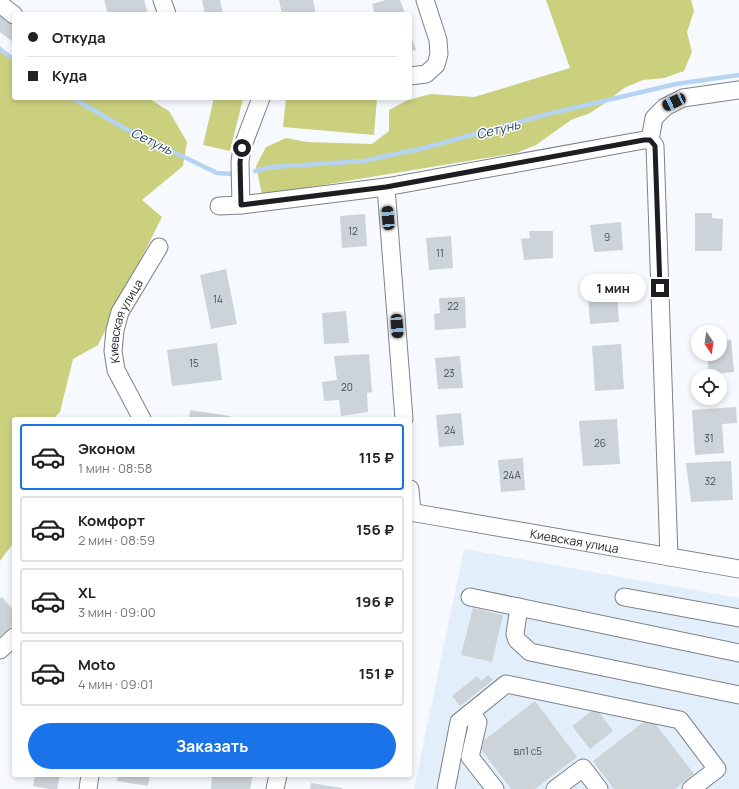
<!DOCTYPE html>
<html lang="ru">
<head>
<meta charset="utf-8">
<style>
  :root { --surface:#fff; --page:#f6f6f6; --text:#222; --muted:#767676; --line:#e0e0e0; --accent:#1a73e8 }
  body { margin:0; font-family:Manrope,sans-serif; background:var(--page); color:var(--text); height:100vh; display:flex; flex-direction:column; font-size:15px; white-space:nowrap }
  * { box-sizing:border-box; margin:0 }
  p { font-size:13px; color:var(--muted) }
  .icon { flex:none; width:22px; height:22px; fill:none; stroke:currentColor; stroke-width:2; stroke-linecap:round; stroke-linejoin:round }
  .map { position:relative; flex:1; overflow:hidden }
  .sheet { position:absolute; left:12px; top:417px; width:400px; height:360px; display:flex; flex-direction:column; background:var(--surface); border-radius:4px; box-shadow:0 2px 6px #0003 }
  .sheet>* { flex:none }
  .guide { position:absolute; left:12px; top:12px; width:400px; height:88px; border-radius:4px; box-shadow:0 2px 6px #0003; display:grid; align-content:center; height:88px; padding:0 16px; background:var(--surface) }
  .needle { width:26px; rotate:167deg }
  .buttons { position:absolute; left:691px; top:325px; display:grid; gap:8px }
  .buttons a { display:grid; place-items:center; width:36px; height:36px; border-radius:50%; background:var(--surface); box-shadow:0 2px 6px #0003; font-size:20px }
  .end { position:absolute; width:18px; height:18px; margin:-9px; border:5px solid #1c1e21; background:#fff; box-shadow:0 0 0 2px #fff }
  .from { border-radius:50% }
  .bubble { position:absolute; height:28px; border-radius:14px; background:var(--surface); box-shadow:0 2px 6px #0003; font-size:13px; font-weight:700; line-height:28px; text-align:center }
  .car { position:absolute; width:12px; height:24px; margin:-12px -6px; border-radius:5px; box-shadow:0 0 3px 1px #0007; background:linear-gradient(#222 24%,#8ab4d8 0 40%,#222 0 76%,#8ab4d8 0 86%,#222 0) }
  .guide b { display:flex; align-items:center; gap:14px; height:38px; font-size:15px }
  .guide b+b { border-top:1px solid var(--line) }
  .guide i { width:10px; height:10px; background:var(--text) }
  ul { padding:7px 0 0; list-style:none }
  li { display:flex; align-items:center; gap:12px; height:66px; margin:0 8px 6px; padding:0 8px; border:2px solid var(--line); border-radius:4px }
  li div { flex:1 }
  li b { display:block; font-size:15px }
  li em { font-style:normal; font-weight:700 }
  li.selected { border-color:var(--accent) }
  li>.icon { width:36px; height:36px; stroke-width:1.5 }
  .cta { display:flex; gap:8px; margin-top:auto; padding:8px 16px }
  .cta a { flex:1; height:46px; border-radius:24px; background:var(--accent); color:#fff; font-size:16px; font-weight:700; line-height:46px; text-align:center }
  .map>svg:first-child { display:block }
</style>
</head>
<body>
<div class="map">
<svg width="739" height="789" viewBox="0 0 739 789">
  <rect width="100%" height="100%" fill="#f6fafe"/>
  <path fill="#e2eefa" d="M464 549 739 598V789H414Z"/>
  <g fill="#cbd07f">
    <path d="M546 0H691L694 11 687 32 692 52 684 71 664 78 643 80 624 88 608 101 590 113 571 120 536 145 516 153 262 195 256 166 266 147 286 138 307 142 372 144 389 131V110L408 100 431 94 474 97 570 68Z"/>
    <path d="M0 52 14 60V98H81L84 99 114 98H148L169 111 187 142 183 166 142 200 162 217 98 345 73 359 60 412 53 419H14V542L0 561Z"/>
    <path d="M214 98H237L243 99 230 151 203 145Z"/>
    <path d="M286 98H377L374 135 283 127Z"/>
  </g>
  <g fill="none" stroke-linecap="round" stroke-linejoin="round">
    <g stroke="#b6d4f1" stroke-width="4.5">
      <path d="M0 49 14 60"/>
      <path d="M73 98 124 128 217 173 234 174"/>
      <path d="M255 171 272 167 363 161 424 148 548 114 676 84 739 75"/>
    </g>
  </g>
  <g fill="#ccd3d9">
    <path d="M104 0H144L148 14H108Z"/>
    <path d="M204 0H220L223 14H205L202 1Z"/>
    <path d="M279 0H313L316 14H282Z"/>
    <path d="M386 0H400L405 14H375L372 4Z"/>
    <path d="M0 14 14 24V43L0 32Z"/>
    <path d="M410 33 416 50 410 51Z"/>
    <path d="M695 213H712V218L723 219 722 251H695Z"/>
    <path d="M365 214 367 246 342 248 340 216Z"/>
    <path d="M621 222 623 250 594 252 590 225Z"/>
    <path d="M529 231H553V258L524 260 521 239 530 238Z"/>
    <path d="M451 236 453 268 429 270 426 238Z"/>
    <path d="M226 269 237 324 211 329 200 275Z"/>
    <path d="M616 277 619 322 590 324 587 279Z"/>
    <path d="M465 297 466 328 435 330 434 314 440 313 439 298Z"/>
    <path d="M346 311 349 343 324 344 322 313Z"/>
    <path d="M731 340 734 372 709 374 707 354H720V341Z"/>
    <path d="M217 343 222 380 172 386 167 350Z"/>
    <path d="M621 344 624 389 595 391 592 346Z"/>
    <path d="M369 354 372 392 367 393 368 412 341 416 339 400 324 401 322 382 337 380 334 356Z"/>
    <path d="M460 356 463 388 438 389 435 358Z"/>
    <path d="M736 407 737 423 722 424 724 453 695 455 692 410Z"/>
    <path d="M190 410 230 416V419H189Z"/>
    <path d="M461 413 464 445 439 447 436 415Z"/>
    <path d="M617 419 620 464 583 466 579 421Z"/>
    <path d="M523 458 525 490 501 492 498 460Z"/>
    <path d="M731 461 733 500 691 502 686 463Z"/>
    <path d="M2 597 14 611V625L0 636V598Z"/>
    <path d="M473 608 503 615 492 662 461 655Z"/>
    <path d="M488 675 493 680 460 706 452 696 477 676 481 681Z"/>
    <path d="M535 701 577 757 535 789H511L478 745Z"/>
    <path d="M596 708 613 731 590 749 572 726Z"/>
    <path d="M650 717 694 774 675 789H614L593 761Z"/>
    <path d="M35 775H60L57 789H49L33 786Z"/>
    <path d="M118 775H150L148 786 117 781Z"/>
    <path d="M212 775H253L250 789H211Z"/>
    <path d="M311 783 342 788V789H310Z"/>
  </g>
  <g fill="none" stroke-linecap="round" stroke-linejoin="round">
    <defs>
      <g id="minor">
        <path d="M162 0 167 14"/>
        <path d="M0 4 14 15"/>
        <path d="M410 76 426 74 436 65 439 54 438 40 425 0"/>
        <path d="M650 140 654 118 665 107 683 98 739 90"/>
        <path d="M386 187 404 419"/>
        <path d="M241 205 240 162 242 148 261 98"/>
        <path d="M219 206 241 205 386 187 644 140H650L655 146 669 557"/>
        <path id="s1" d="M142 419 116 370 113 351 115 330 120 312 159 247"/>
        <path d="M410 489 412 512"/>
        <path id="s2" d="M410 512 739 569"/>
        <path d="M470 597 739 653"/>
        <path d="M624 597 739 618"/>
        <path d="M519 607 515 634 517 640 530 652 739 695"/>
        <path d="M0 650 14 637"/>
        <path d="M470 713 478 722 470 757 495 789"/>
        <path d="M88 789 90 775"/>
        <path d="M275 789 278 775"/>
        <path d="M446 789 459 722 506 684 680 720 717 769 691 789"/>
        <path d="M555 789 583 768 599 789"/>
      </g>
    </defs>
    <use href="#minor" stroke="#7c8288" stroke-width="19"/>
    <use href="#minor" stroke="#fff" stroke-width="17"/>
  </g>
  <g fill="none" stroke-linecap="round" stroke-linejoin="round">
    <path stroke="#1c1e21" stroke-width="5" d="M242 148 240 162 241 205 386 187 644 140H650L655 146 660 288"/>
  </g>
  <g text-anchor="middle" dominant-baseline="central" stroke-width="3" stroke-linejoin="round" paint-order="stroke">
    <g font-size="10" fill="#484b4f">
      <text x="353" y="231">12</text>
      <text x="607" y="237">9</text>
      <text x="440" y="253">11</text>
      <text x="218" y="299">14</text>
      <text x="453" y="306">22</text>
      <text x="194" y="363">15</text>
      <text x="449" y="373">23</text>
      <text x="347" y="387">20</text>
      <text x="450" y="430">24</text>
      <text x="709" y="438">31</text>
      <text x="600" y="443">26</text>
      <text x="512" y="475">24А</text>
      <text x="710" y="481">32</text>
      <text x="528" y="751">вл1 с5</text>
    </g>
    <g font-size="12" fill="#1c1e21" stroke="#fff">
      <text stroke="none"><textPath href="#s1" startOffset="107">Киевская улица</textPath></text>
      <text stroke="none"><textPath href="#s2" startOffset="167">Киевская улица</textPath></text>
    </g>
    <g font-size="13" font-style="italic" fill="#1a3b57" stroke="#fff">
      <text transform="translate(498 129) rotate(-14)">Сетунь</text>
      <text transform="translate(152 141) rotate(26)">Сетунь</text>
    </g>
  </g>
</svg>
<div class="buttons">
<a><svg class="needle" viewBox="-14 -14 28 28"><path d="M0-13l5 13h-10z" fill="#e53935"/><path d="M0 13l5-13h-10z" fill="#767676"/></svg></a>
<a><svg class="icon" aria-label="locate" viewBox="0 0 24 24"><circle cx="12" cy="12" r="6"/><path d="M12 2v4M12 18v4M2 12h4M18 12h4"/></svg></a>
</div>
<i class="end from" style="left:242px;top:148px"></i>
<i class="end" style="left:660px;top:288px"></i>
<div class="bubble" style="left:580px;top:274px;width:66px">1 мин</div>
<i class="car" style="left:674px;top:102px;rotate:245deg"></i>
<i class="car" style="left:388px;top:218px;rotate:355deg"></i>
<i class="car" style="left:397px;top:326px;rotate:176deg"></i>
<div class="guide">
<b><i class="from"></i>Откуда</b>
<b><i></i>Куда</b>
</div>
<section class="sheet">
<ul>
<li class="selected"><svg class="icon" aria-label="car" viewBox="0 0 24 24"><path d="M5 17H2v-5l4-1 3-4h7l3 4 3 1v5h-3M9 17h6M6 11h13"/><circle cx="7" cy="17" r="2"/><circle cx="17" cy="17" r="2"/></svg><div><b>Эконом</b><p>1 мин · 08:58</p></div><em>115 ₽</em></li>
<li><svg class="icon" aria-label="car" viewBox="0 0 24 24"><path d="M5 17H2v-5l4-1 3-4h7l3 4 3 1v5h-3M9 17h6M6 11h13"/><circle cx="7" cy="17" r="2"/><circle cx="17" cy="17" r="2"/></svg><div><b>Комфорт</b><p>2 мин · 08:59</p></div><em>156 ₽</em></li>
<li><svg class="icon" aria-label="car" viewBox="0 0 24 24"><path d="M5 17H2v-5l4-1 3-4h7l3 4 3 1v5h-3M9 17h6M6 11h13"/><circle cx="7" cy="17" r="2"/><circle cx="17" cy="17" r="2"/></svg><div><b>XL</b><p>3 мин · 09:00</p></div><em>196 ₽</em></li>
<li><svg class="icon" aria-label="car" viewBox="0 0 24 24"><path d="M5 17H2v-5l4-1 3-4h7l3 4 3 1v5h-3M9 17h6M6 11h13"/><circle cx="7" cy="17" r="2"/><circle cx="17" cy="17" r="2"/></svg><div><b>Moto</b><p>4 мин · 09:01</p></div><em>151 ₽</em></li>
</ul>
<div class="cta"><a>Заказать</a></div>
</section>
</div>
</body>
</html>
